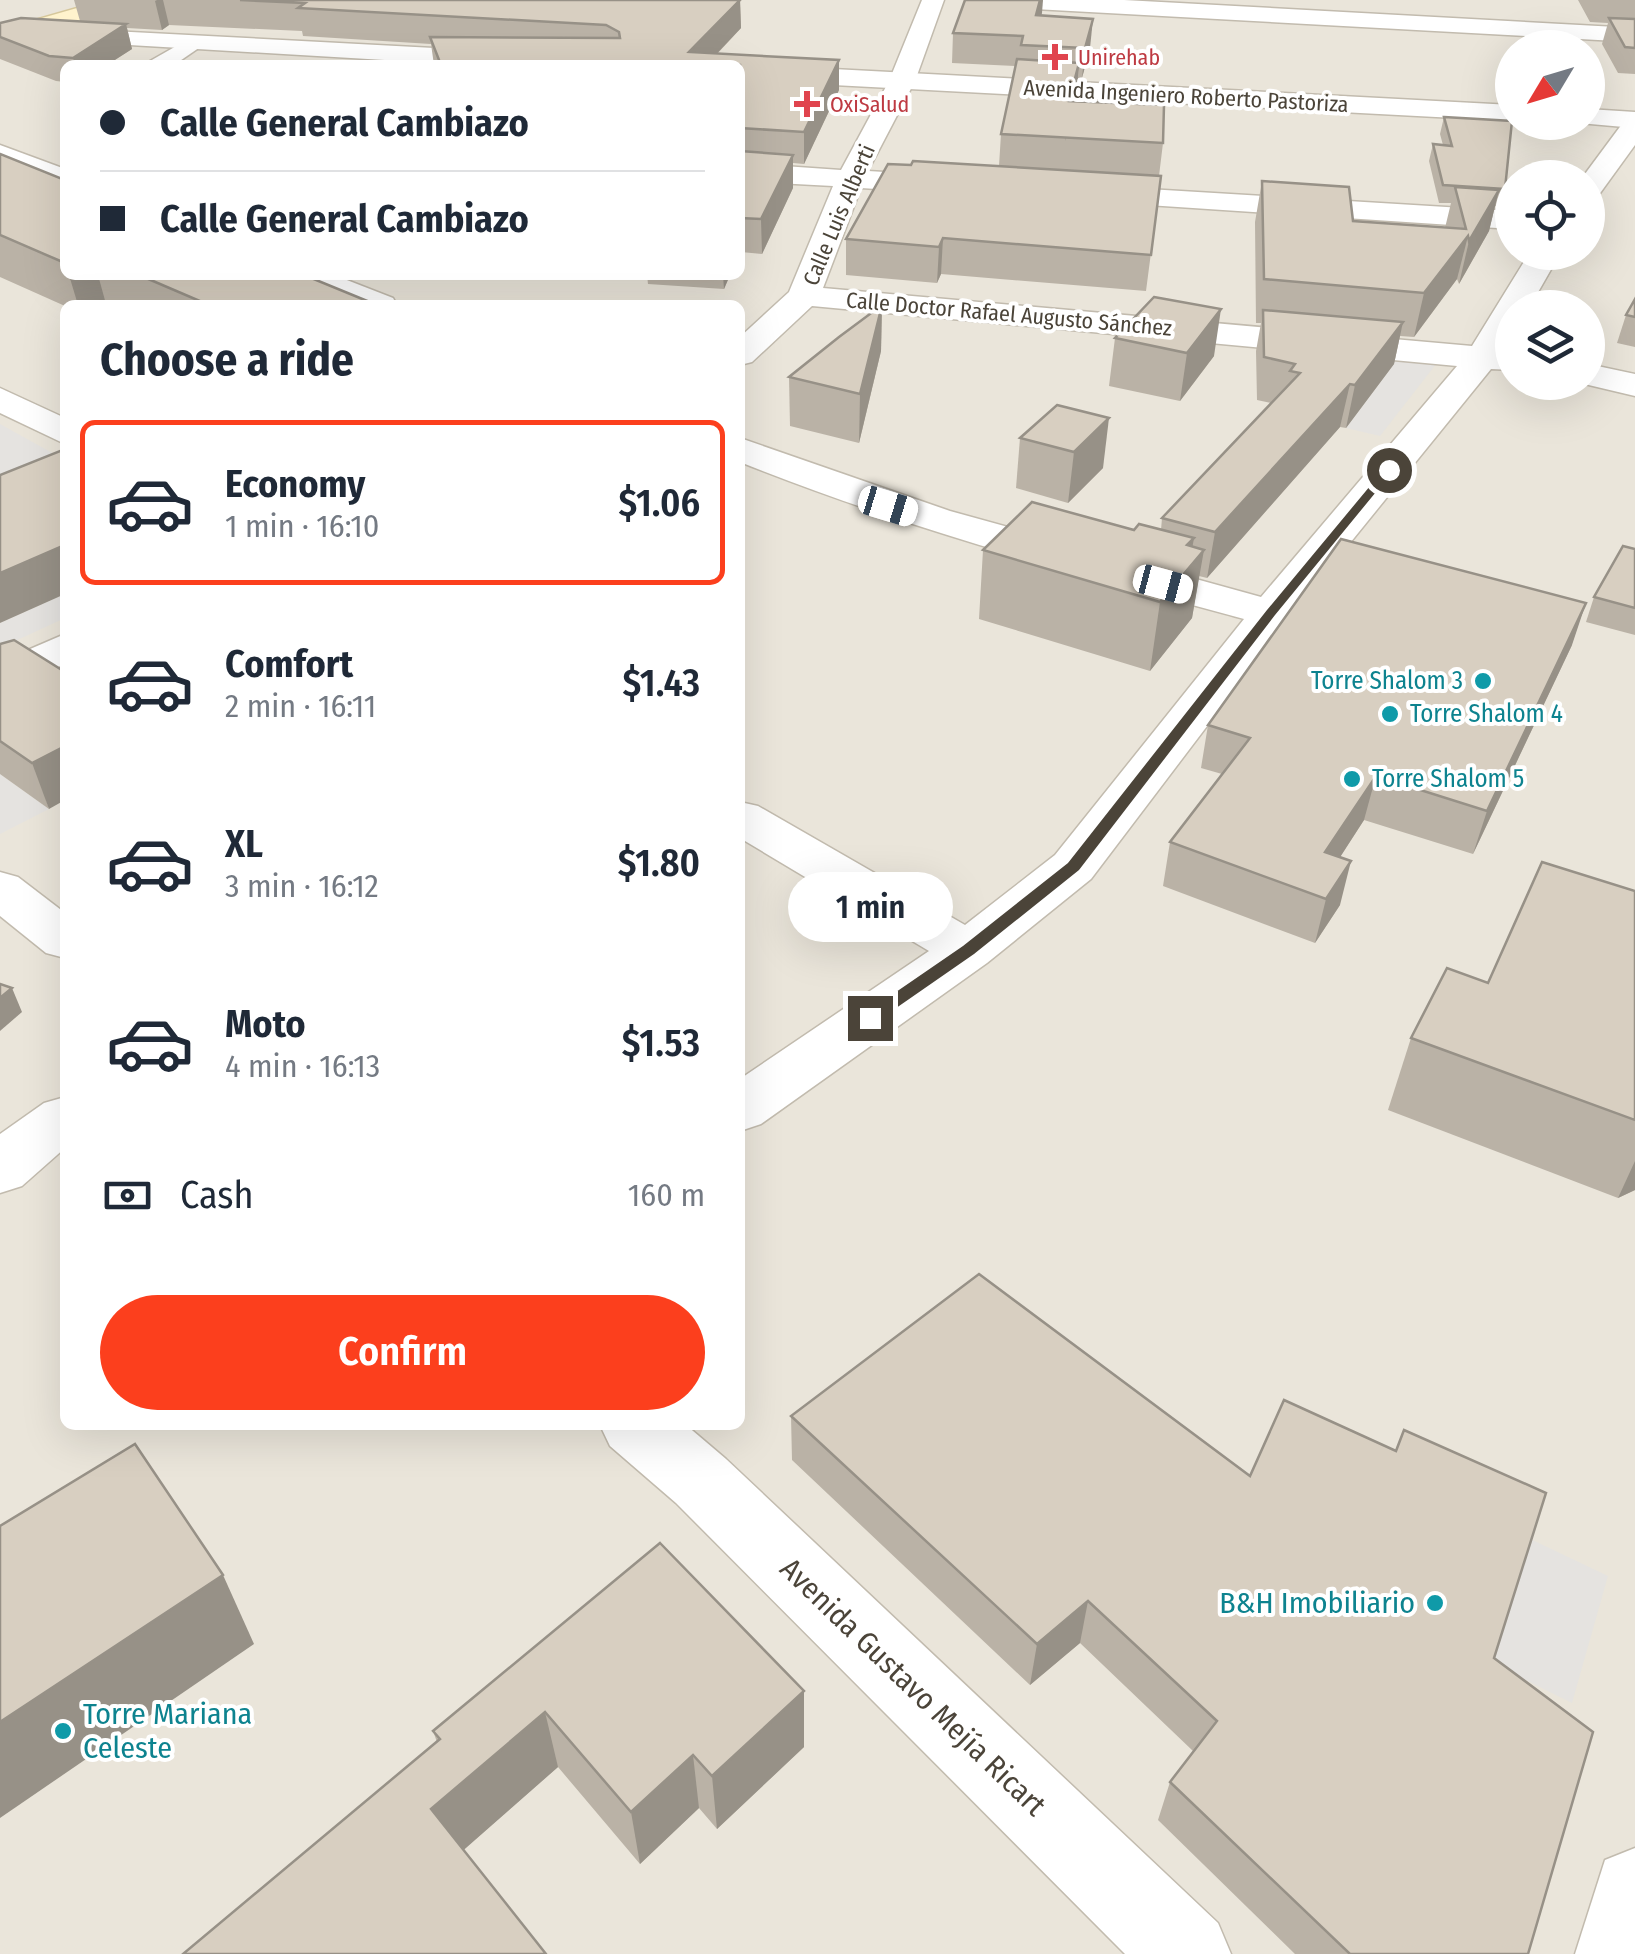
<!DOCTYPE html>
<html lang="en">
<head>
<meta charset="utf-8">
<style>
  :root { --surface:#fff; --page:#f6f6f7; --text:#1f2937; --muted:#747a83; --line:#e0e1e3; --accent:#fc3f1d }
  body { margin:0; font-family:"Fira Sans Condensed",sans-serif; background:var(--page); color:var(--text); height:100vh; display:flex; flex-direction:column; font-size:38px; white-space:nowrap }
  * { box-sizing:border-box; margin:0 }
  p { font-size:32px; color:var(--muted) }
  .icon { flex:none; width:55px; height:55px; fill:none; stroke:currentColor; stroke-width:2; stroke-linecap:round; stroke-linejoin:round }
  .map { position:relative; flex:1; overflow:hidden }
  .sheet { position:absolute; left:60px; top:300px; width:685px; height:1130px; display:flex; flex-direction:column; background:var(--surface); border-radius:15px; box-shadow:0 10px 40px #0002 }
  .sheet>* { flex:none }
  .hud { position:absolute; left:60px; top:60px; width:685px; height:220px; border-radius:15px; box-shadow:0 10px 40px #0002; display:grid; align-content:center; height:220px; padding:0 40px; background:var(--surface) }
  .needle { width:65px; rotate:232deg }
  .buttons { position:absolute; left:1495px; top:30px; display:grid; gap:20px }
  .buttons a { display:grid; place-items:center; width:110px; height:110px; border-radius:50%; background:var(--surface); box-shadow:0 10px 40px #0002; font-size:50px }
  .end { position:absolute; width:45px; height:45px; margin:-22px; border:12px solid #4b4439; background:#fff; box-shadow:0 0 0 5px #fff }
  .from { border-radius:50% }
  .bubble { position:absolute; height:70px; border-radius:35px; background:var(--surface); box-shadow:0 10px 40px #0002; font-size:32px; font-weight:600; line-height:70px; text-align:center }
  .car { position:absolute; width:30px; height:60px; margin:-30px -15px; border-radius:12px; box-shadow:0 0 8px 2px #0007; background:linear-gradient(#fff 24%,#345 0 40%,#fff 0 76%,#345 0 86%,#fff 0) }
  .hud b { display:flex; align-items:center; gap:35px; height:95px; font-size:38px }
  .hud b+b { border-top:2px solid var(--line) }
  .hud i { width:25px; height:25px; background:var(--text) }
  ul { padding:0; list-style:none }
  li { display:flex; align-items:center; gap:30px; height:165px; margin:0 20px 15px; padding:0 20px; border:5px solid transparent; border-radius:15px }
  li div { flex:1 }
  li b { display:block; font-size:38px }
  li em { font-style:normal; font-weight:600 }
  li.selected { border-color:var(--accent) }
  li>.icon { width:90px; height:90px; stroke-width:1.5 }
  h2 { padding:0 40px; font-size:45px; line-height:120px }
  .pay { display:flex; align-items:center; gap:25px; height:110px; padding:0 40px; font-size:38px }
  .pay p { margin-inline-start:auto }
  .primary-button { display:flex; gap:20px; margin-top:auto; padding:20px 40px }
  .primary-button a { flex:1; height:115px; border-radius:60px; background:var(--accent); color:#fff; font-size:40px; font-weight:600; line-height:115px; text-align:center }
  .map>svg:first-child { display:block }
</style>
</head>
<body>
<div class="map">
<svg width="1635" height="1954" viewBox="0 0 1635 1954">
  <rect width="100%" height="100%" fill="#f6f3ec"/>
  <path fill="#eae5da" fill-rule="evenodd" d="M0 0H1635V1954H0ZM1512 48H1588V122H1512ZM65 65H740V275H65ZM1512 178H1588V252H1512ZM65 305H740V1425H65ZM1512 308H1588V382H1512Z"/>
  <g fill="#e5e3e0">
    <path d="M1347 349 1440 359 1380 436 1346 428 1392 366Z"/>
    <path d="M0 424 65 460 0 523Z"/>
    <path d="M65 594V618L0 648V623Z"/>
    <path d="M0 774 49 809 0 834Z"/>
    <path d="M1524 1536 1608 1576 1572 1703 1485 1660Z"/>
  </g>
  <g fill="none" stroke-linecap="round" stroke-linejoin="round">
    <defs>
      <g id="minor">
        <path d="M922 0H944L915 81 868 171 952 176 962 179 966 185 962 191 952 194 861 188 823 288 1472 346 1530 252H1561L1529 308H1512V335L1504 349 1512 350V370L1491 369 1286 622 1091 879 987 963 761 1124 740 1131V1079L929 951 740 838V802L758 806 965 925 1055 855 1244 619C1074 573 904 528 740 462V438L950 511 1261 597 1457 366 812 306 752 362 740 365V337L789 292 833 186 740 181V163L841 170 889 81Z"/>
        <path d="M986 0H1124L1635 28V42L997 7Z"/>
        <path d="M194 36 206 43 174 65H143Z"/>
        <path d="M1635 118V145L1598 196 1588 199V178H1582L1625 120Z"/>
        <path d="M0 145 65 169V188L0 163Z"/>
        <path d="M1082 185 1512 211V229L1072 200 1067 194 1072 188Z"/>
        <path d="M290 275H334L393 298 397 305H352L295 282Z"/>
        <path d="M1588 364 1635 374V396L1576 382H1588Z"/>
        <path d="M0 388 65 418V444L0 413Z"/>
        <path d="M65 634V664L0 693V662Z"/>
        <path d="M65 1097V1148L22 1186 0 1193V1134L44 1103Z"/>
        <path d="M1635 1848V1954H1575L1605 1860Z"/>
      </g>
      <g id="tertiary">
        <path d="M54 28 606 57 619 65H469L45 40 42 35Z"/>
        <path d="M740 64 1512 105V121L740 80Z"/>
        <path d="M1588 109 1635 112V128L1579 123 1588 122Z"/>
        <path d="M0 872 18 877 65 913V958L46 953 0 916Z"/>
        <path d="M600 1425H686L726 1459 1218 1923 1231 1954H1125L676 1503 610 1446Z"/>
      </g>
      <path id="secondary" d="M105 0H141L138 5 0 45V30Z"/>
    </defs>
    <use href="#minor" stroke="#c2bbae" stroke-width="3"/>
    <use href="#tertiary" stroke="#c2bbae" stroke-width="3"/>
    <use href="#secondary" stroke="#d6c79b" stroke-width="3"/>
    <use href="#minor" fill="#fff" fill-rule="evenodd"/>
    <use href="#tertiary" fill="#fff" fill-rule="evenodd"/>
    <use href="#secondary" fill="#fff3cd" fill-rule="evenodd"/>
  </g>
  <g fill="#bab2a6">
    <path d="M74 0H740L741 28 717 54 839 90 804 164 793 163V188L762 254 741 252 740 255V65H434L431 44 303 36 302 31 169 25 162 30 127 28 132 49 107 65H65V82L56 81 0 59V23L80 21Z"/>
    <path d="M1578 0H1635V74L1618 73 1602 44 1608 23 1590 22Z"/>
    <path d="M1041 16 1090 48 1082 78H1078L1076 101 1163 143 1159 176H1161L1146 291 941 274 937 283 846 275V239L911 165 999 166 1001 134 1015 66 952 63 953 33Z"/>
    <path d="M1444 117 1505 189 1500 207 1495 206 1489 231 1459 284 1457 279 1414 337 1400 336 1394 364 1346 428 1340 427 1207 578 1199 576 1192 618 1150 671 979 619 983 550 1134 530H1161L1162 518 1271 403 1257 400 1256 351 1261 323H1256L1255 222 1262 181 1353 221 1445 228 1451 203H1439L1429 161 1433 144 1443 145 1440 134Z"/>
    <path d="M0 154 65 180V275H304L377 305 106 304 65 306 0 277Z"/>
    <path d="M647 275H730L724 289 648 284Z"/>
    <path d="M1635 299V347L1617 343 1626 315Z"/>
    <path d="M882 305 881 351 859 443 790 426 789 377Z"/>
    <path d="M1115 338 1214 356 1180 401 1109 386Z"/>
    <path d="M1057 405 1103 468 1068 503 1016 488 1020 438Z"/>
    <path d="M1635 549V635L1586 622 1594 597Z"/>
    <path d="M0 644 49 809 0 774Z"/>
    <path d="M1572 645 1473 854 1364 820 1340 857V905L1315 943 1163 886 1170 842 1222 774 1201 768 1208 725Z"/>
    <path d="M1635 891V1190L1618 1198 1388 1110 1411 1038 1488 983Z"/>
    <path d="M791 1416 1494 1658 1528 1954H1295L1158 1820 1170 1782 1193 1751 1080 1643 1030 1685 792 1460Z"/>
    <path d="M660 1543 804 1747 717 1829 699 1808 640 1864 558 1767 463 1850 183 1954 437 1742 433 1731Z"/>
  </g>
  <g fill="#979187">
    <path d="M157 0H163L169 25 162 30 155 1Z"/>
    <path d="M740 0 741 28 706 65 689 52Z"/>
    <path d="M1040 0H1043L1042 13 1034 45 1036 15Z"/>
    <path d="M1093 19 1090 48 1082 78 1085 48Z"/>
    <path d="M126 24 132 49 107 65H75L73 58Z"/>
    <path d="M839 60V90L804 164V132Z"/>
    <path d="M1079 63 1076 102 1065 141 1069 101Z"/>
    <path d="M793 155V188L762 254 761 219Z"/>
    <path d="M1499 190 1489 231 1459 284 1469 241Z"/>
    <path d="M1468 236 1457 279 1414 337 1424 293Z"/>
    <path d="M943 238 941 274 937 283 939 247Z"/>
    <path d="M69 275H98L106 304 78 305Z"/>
    <path d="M723 275H730L724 289Z"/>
    <path d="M882 305 881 351 859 443 860 394Z"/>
    <path d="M1221 309 1214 356 1180 401 1187 353Z"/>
    <path d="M1403 322 1394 364 1346 428 1355 385Z"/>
    <path d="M1350 384 1340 427 1207 578 1215 532Z"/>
    <path d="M1109 418 1103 468 1068 503 1074 452Z"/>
    <path d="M1194 538 1189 567 1204 550 1192 618 1150 671 1160 602 1187 545Z"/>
    <path d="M65 545V594L0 623V573Z"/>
    <path d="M1586 603 1572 645 1473 854 1487 811Z"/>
    <path d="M65 746V800L49 809 32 763Z"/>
    <path d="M1376 776 1364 820 1315 896 1325 852Z"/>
    <path d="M1351 861 1340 905 1315 943 1326 899Z"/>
    <path d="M12 988 22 1012 0 1031V998Z"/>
    <path d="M1635 1161V1190L1618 1198Z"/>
    <path d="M223 1575 254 1644 0 1818V1722Z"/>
    <path d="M1088 1601 1080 1643 1030 1685 1037 1644Z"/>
    <path d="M804 1691V1747L717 1829 712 1776Z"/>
    <path d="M545 1712 558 1767 450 1862 431 1809Z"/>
    <path d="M693 1755 699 1808 640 1864 631 1812Z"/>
  </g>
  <g fill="#d8cfc1" stroke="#979187" stroke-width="2.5">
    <path d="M240 0H740L689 52 839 60 804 132 740 128V65H441L430 37 620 38 619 32 606 25 298 8 305 3Z"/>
    <path d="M965 0H1040L1036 15 1093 19 1085 48 1021 45 1023 36 953 33Z"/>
    <path d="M21 18 126 24 73 58 49 56 0 37V23Z"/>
    <path d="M1609 18 1635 19V48L1625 47Z"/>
    <path d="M1017 59 1079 63 1069 101 1164 105 1163 143 1001 134Z"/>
    <path d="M1444 117 1512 121 1505 189 1443 185 1433 144 1452 146Z"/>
    <path d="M740 151 793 155 761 219 740 218Z"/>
    <path d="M0 154 65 180V263L0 235Z"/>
    <path d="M913 161 1161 176 1151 255 943 238 939 247 846 239 888 164 911 165Z"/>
    <path d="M1262 181 1349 187 1353 221 1466 229 1455 187 1499 190 1469 241 1468 236 1424 293 1264 279Z"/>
    <path d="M139 275H304L377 305H209Z"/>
    <path d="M1154 297 1221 309 1187 353 1115 338Z"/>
    <path d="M1635 299V317L1626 315Z"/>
    <path d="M882 305 860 394 789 377 839 337Z"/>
    <path d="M1263 310 1403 322 1355 385 1350 384 1215 532 1162 518 1300 373 1290 371 1295 364 1264 357Z"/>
    <path d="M1057 405 1109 418 1074 452 1020 438Z"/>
    <path d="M65 449V545L0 573V475Z"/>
    <path d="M1032 502 1134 530 1139 524 1194 538 1187 545 1204 550 1160 602 983 550Z"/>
    <path d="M1341 539 1586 603 1487 811 1376 776 1325 852 1351 861 1326 899 1170 842 1250 738 1208 725Z"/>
    <path d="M1623 546 1635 549V608L1594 597Z"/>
    <path d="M14 640 65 672V746L32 763 0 741V644Z"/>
    <path d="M1542 862 1635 891V1120L1411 1038 1447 968 1488 983Z"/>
    <path d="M0 984 12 988 0 998Z"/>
    <path d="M979 1274 1250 1476 1284 1400 1396 1451 1404 1430 1546 1493 1494 1658 1593 1732 1528 1954H1350L1170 1782 1217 1721 1088 1601 1037 1644 791 1416Z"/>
    <path d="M135 1444 223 1575 0 1722V1526Z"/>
    <path d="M660 1543 804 1691 712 1776 693 1755 631 1812 545 1712 431 1809 546 1954H183L440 1739 433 1731Z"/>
  </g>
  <path fill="#4b4439" d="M1385 468 1394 470 1275 615 1079 870 974 954 876 1022H864V1014L963 946 1068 863 1267 610Z"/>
  <g fill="#e0444e" stroke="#fff" stroke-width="4">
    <path d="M1050 42h10v10h10v10h-10v10h-10v-10h-10v-10h10z"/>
    <path d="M802 89h10v10h10v10h-10v10h-10v-10h-10v-10h10z"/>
  </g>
  <g fill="#0f9aa8" stroke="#fff" stroke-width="4">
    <circle cx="1483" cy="681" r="10"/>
    <circle cx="1390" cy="714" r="10"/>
    <circle cx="1352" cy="779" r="10"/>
    <circle cx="1435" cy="1603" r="10"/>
    <circle cx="63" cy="1731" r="10"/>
  </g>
  <g text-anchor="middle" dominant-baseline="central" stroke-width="8" stroke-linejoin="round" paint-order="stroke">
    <g font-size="22" fill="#be3a42" stroke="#fff" text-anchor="start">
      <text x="1078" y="57">Unirehab</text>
      <text x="830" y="104">OxiSalud</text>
    </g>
    <g font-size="22" fill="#4b4439" stroke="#fff">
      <text transform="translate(1186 96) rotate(3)">Avenida Ingeniero Roberto Pastoriza</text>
      <text transform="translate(839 215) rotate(-67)">Calle Luis Alberti</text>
      <text transform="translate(1009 314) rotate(5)">Calle Doctor Rafael Augusto Sánchez</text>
    </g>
    <g font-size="25" fill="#0d838f" stroke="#fff" text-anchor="start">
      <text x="1463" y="681" text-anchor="end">Torre Shalom 3</text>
      <text x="1410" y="714">Torre Shalom 4</text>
      <text x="1372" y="779">Torre Shalom 5</text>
    </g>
    <g font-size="30" fill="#0d838f" stroke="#fff" text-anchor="end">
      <text x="1415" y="1603">B&amp;H Imobiliario</text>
      <text x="83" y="1714" text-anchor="start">Torre Mariana<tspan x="83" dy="34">Celeste</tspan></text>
    </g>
    <g font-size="30" fill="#4b4439" stroke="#fff">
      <text transform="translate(913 1687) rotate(44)">Avenida Gustavo Mejía Ricart</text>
    </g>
  </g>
</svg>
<div class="buttons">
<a><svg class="needle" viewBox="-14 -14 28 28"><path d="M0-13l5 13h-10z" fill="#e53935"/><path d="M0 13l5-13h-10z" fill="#747a83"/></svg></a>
<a><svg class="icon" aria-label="locate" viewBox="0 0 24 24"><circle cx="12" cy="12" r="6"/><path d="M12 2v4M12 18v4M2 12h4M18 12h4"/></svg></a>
<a><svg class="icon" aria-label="layers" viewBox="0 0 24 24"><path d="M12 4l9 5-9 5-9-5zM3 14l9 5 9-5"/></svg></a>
</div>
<i class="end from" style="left:1389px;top:470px"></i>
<i class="end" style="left:870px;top:1018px"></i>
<div class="bubble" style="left:788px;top:872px;width:165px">1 min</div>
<i class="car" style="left:888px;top:506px;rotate:107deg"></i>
<i class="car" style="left:1163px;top:584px;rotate:105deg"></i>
<div class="hud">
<b><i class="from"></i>Calle General Cambiazo</b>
<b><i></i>Calle General Cambiazo</b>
</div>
<section class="sheet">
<h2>Choose a ride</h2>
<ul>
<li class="selected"><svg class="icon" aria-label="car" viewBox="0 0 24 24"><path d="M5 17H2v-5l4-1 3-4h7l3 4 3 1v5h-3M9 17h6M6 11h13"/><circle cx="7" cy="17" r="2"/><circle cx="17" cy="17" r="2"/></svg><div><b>Economy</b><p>1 min · 16:10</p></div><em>$1.06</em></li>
<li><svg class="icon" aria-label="car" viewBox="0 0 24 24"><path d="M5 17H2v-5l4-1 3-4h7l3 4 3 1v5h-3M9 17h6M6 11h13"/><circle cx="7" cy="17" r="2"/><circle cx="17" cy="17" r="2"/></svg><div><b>Comfort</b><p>2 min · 16:11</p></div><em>$1.43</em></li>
<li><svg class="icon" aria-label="car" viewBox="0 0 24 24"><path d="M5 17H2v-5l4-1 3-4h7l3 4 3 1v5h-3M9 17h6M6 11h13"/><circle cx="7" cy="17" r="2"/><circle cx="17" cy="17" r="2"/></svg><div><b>XL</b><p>3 min · 16:12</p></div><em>$1.80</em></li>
<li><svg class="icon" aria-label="car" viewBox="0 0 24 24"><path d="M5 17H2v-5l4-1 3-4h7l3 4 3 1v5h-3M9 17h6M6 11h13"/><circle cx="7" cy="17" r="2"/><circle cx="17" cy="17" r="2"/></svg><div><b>Moto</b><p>4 min · 16:13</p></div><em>$1.53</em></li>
</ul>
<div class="pay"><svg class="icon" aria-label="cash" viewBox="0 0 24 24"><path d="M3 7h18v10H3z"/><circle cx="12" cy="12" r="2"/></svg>Cash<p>160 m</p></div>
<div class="primary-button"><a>Confirm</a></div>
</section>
</div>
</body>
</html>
